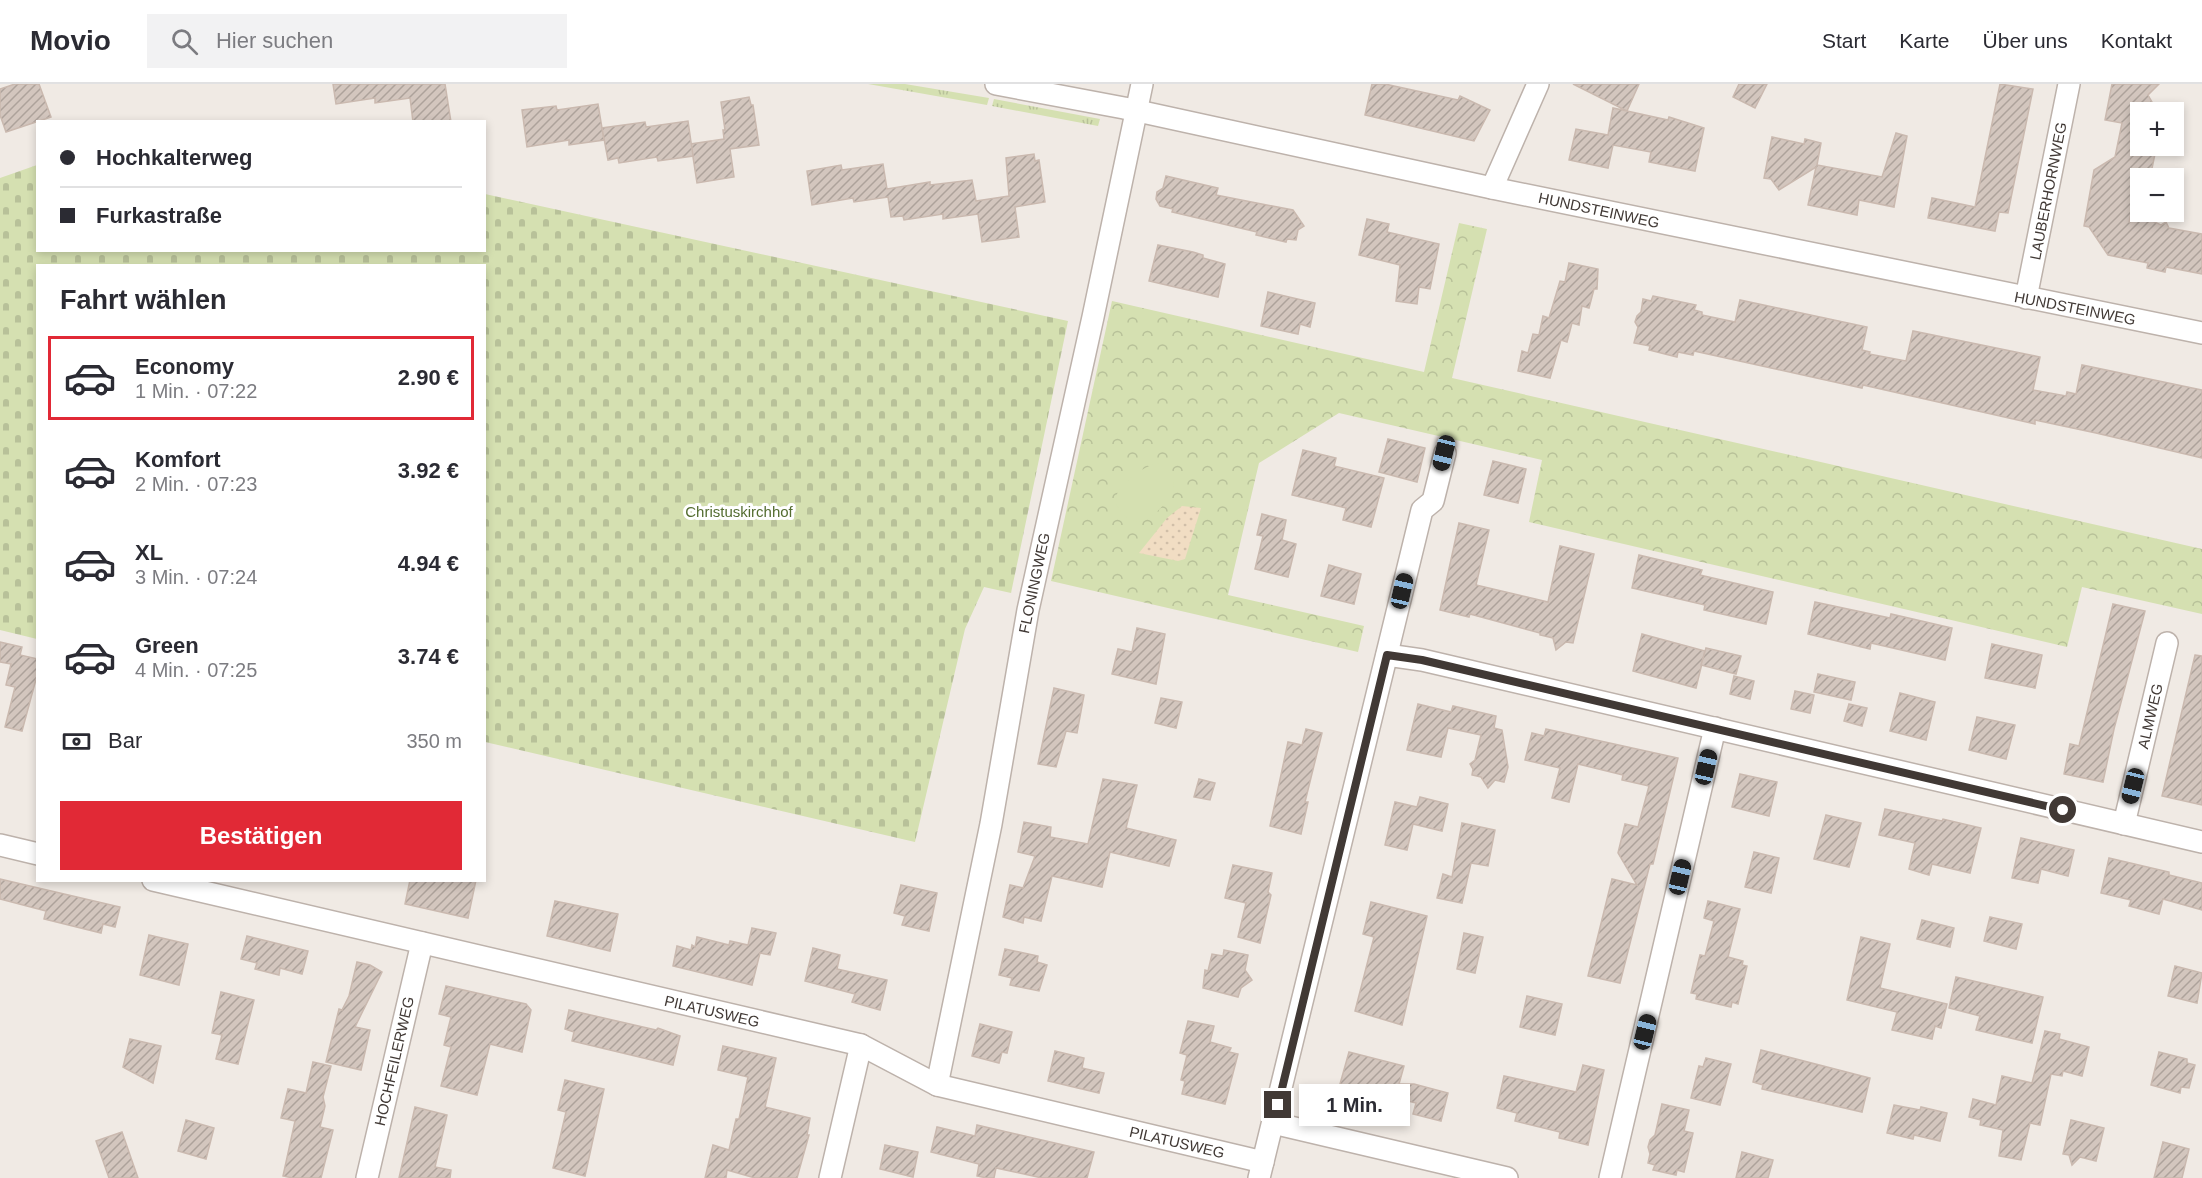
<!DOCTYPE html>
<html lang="de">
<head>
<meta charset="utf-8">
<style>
  :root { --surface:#fff; --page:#f2f2f3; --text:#2b2b33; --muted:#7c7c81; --line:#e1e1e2; --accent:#e12936 }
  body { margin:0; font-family:Helvetica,sans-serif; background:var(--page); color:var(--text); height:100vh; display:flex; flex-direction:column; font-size:22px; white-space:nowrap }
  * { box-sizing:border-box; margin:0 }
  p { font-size:20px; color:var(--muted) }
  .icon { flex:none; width:33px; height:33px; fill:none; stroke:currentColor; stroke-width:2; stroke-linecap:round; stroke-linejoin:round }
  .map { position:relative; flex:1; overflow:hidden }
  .panel { position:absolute; left:36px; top:180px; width:450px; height:618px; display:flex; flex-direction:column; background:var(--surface); border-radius:0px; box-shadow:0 3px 9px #0003 }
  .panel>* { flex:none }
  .hud { position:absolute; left:36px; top:36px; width:450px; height:132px; border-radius:0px; box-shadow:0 3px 9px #0003; display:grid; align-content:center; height:132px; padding:0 24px; background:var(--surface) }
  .controls { position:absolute; left:2130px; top:18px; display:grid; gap:12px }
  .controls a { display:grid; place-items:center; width:54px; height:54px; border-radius:0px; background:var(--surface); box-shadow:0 3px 9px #0003; font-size:30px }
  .end { position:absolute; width:27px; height:27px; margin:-14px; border:8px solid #413935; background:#fff; box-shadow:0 0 0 3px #fff }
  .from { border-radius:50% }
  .bubble { position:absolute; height:42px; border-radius:0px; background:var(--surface); box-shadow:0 3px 9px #0003; font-size:20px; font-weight:600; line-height:42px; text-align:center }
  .car { position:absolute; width:18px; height:36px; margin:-18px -9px; border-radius:8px; box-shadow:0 0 4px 2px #0007; background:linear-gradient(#222 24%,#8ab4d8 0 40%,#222 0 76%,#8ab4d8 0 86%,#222 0) }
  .hud b { display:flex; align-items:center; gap:21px; height:57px; font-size:22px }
  .hud b+b { border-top:2px solid var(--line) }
  .hud i { width:15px; height:15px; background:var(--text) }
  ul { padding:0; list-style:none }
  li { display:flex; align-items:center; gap:18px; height:84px; margin:0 12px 9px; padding:0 12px; border:3px solid transparent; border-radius:0px }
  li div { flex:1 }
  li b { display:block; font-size:22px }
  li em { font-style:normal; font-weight:600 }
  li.active { border-color:var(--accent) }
  li>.icon { width:54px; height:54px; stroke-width:1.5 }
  h2 { padding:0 24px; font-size:27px; line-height:72px }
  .pay { display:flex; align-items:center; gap:15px; height:66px; padding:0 24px; font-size:22px }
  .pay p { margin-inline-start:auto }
  .button { display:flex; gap:12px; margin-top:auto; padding:12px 24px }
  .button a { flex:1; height:69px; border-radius:0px; background:var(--accent); color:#fff; font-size:24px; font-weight:600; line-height:69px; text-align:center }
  header { display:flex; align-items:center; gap:36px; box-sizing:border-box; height:84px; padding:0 30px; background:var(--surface); border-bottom:2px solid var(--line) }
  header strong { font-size:28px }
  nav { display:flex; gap:33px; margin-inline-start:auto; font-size:21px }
  .search { width:420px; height:54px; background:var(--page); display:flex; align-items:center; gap:15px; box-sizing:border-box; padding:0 21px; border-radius:0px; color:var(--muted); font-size:22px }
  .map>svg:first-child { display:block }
</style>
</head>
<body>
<header>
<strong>Movio</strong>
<div class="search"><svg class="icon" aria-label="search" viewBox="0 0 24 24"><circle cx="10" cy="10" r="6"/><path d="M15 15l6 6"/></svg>Hier suchen</div>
<nav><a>Start</a><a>Karte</a><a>Über uns</a><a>Kontakt</a></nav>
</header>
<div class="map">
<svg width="2202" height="1094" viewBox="0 0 2202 1094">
  <defs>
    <pattern id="grass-tufts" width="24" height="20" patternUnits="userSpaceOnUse" patternTransform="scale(1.5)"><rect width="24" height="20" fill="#d5e0b1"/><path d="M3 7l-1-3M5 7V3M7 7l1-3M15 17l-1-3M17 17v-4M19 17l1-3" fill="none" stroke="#b8c199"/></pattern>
    <pattern id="forest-crowns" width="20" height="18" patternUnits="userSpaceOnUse" patternTransform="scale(1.5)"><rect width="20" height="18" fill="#d5e0b1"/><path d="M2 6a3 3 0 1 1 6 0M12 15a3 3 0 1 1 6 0" fill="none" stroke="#b8c199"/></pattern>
    <pattern id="sand-dots" width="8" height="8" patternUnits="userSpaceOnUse" patternTransform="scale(1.5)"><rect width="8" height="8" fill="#f1ddc3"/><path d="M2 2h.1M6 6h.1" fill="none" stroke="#d0bea8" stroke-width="1.8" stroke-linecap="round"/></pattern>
    <pattern id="cemetery-stones" width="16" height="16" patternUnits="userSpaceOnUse" patternTransform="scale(1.5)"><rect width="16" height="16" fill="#d5e0b1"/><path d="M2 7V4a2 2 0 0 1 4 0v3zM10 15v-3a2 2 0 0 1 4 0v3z" fill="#b8c199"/></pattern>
    <pattern id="building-hatch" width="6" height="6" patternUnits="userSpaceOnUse" patternTransform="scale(1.5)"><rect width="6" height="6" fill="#d3c6be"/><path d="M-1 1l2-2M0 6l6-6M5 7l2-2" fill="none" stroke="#ada29b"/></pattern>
  </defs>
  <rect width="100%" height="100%" fill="#f0eae4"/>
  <g fill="url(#grass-tufts)">
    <path d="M868 0H905L989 14 987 21Z"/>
    <path d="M994 15 1100 35 1098 42 992 22Z"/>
  </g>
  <path fill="url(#forest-crowns)" d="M1459 139 1487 145 1452 294 2202 465V530L2082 503 2067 563 1529 438 1542 376 1339 329 1259 379 1228 511 1364 542 1358 568 1051 497 1112 217 1424 288Z"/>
  <path fill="url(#sand-dots)" d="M1182 422 1201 424 1185 475 1178 477 1139 469 1167 434Z"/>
  <path fill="url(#cemetery-stones)" d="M37 81 38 166H484L485 110 1068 237 1011 509 984 503 965 545 915 758 485 658 484 182H38L37 555 0 546V94Z"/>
  <path fill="#d5e0b1" d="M1157 379 1173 387 1174 408C1157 430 1136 455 1116 420 1116 417 1116 413 1117 410 1122 398 1145 382 1157 379Z"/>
  <g fill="url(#building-hatch)" stroke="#cab9af" stroke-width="1.5">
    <path d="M15 0H39L51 33 6 48 0 31V5Z"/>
    <path d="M333 0H445L451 38H413L410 14 375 19V14L336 20Z"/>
    <path d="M1372 0H1385L1458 16 1460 12 1490 26 1474 57 1365 31Z"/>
    <path d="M1573 0H1639L1627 27 1668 36 1669 33 1704 44 1695 87 1649 78 1651 68 1613 61 1608 84 1569 76 1576 45 1608 51 1613 24 1627 27Z"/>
    <path d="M1739 0H1767L1755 24 1733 13Z"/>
    <path d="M2000 0 2033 5 2008 129 1999 128 1995 147 1928 134 1932 114 1975 123Z"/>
    <path d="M2112 0H2159L2148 11 2152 18 2147 22 2146 28H2140V68L2155 70 2150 94H2140V103L2137 105 2129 138 2148 135 2161 141 2166 138 2169 144 2202 150V190L2166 183 2165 188 2147 184 2148 179 2108 171 2089 143 2084 142 2094 86 2115 73 2122 39 2105 36Z"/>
    <path d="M749 13 751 21H753L759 61 730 65 734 93 697 99 691 60 724 55 723 46H725L721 18Z"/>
    <path d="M598 20 604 56 569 61V56L527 63 522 26 556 22 557 26Z"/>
    <path d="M688 37 693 72 658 77 657 73 619 79 618 74 608 76 602 44 645 38 646 43Z"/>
    <path d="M1896 49 1907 52 1894 123 1859 116 1857 131 1808 121 1816 83 1779 106 1771 95 1764 94 1772 53 1804 60 1805 55 1821 59 1817 81 1882 93Z"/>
    <path d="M1034 70 1035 77 1039 76 1045 118 1015 123 1019 153 982 158 978 130 943 135V130L904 136 903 132 891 133 888 113 854 118 853 114 812 121 807 87 841 81 842 86 883 80 887 105 930 98V101L972 96 976 117 1009 112 1006 74Z"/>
    <path d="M1166 92 1218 104 1216 111 1293 126 1304 142 1298 146 1296 156 1287 155 1286 158 1256 151 1257 148 1172 128 1173 125 1160 122 1156 115 1157 108 1163 104Z"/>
    <path d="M1367 135 1389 140 1387 148 1439 160 1430 205 1419 203 1417 220 1396 217 1400 181 1359 171Z"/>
    <path d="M1158 161 1193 168 1203 171V174L1225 180 1218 213 1149 197Z"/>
    <path d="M1569 179 1598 185 1597 205H1594L1589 224 1582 222 1579 241 1572 239 1567 258 1561 256 1550 294 1518 287 1522 267 1528 269 1533 250 1539 251 1543 232 1549 234 1560 197 1565 198Z"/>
    <path d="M1268 208 1315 219 1310 243 1300 240 1298 250 1261 242Z"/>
    <path d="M1653 212 1696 221 1694 226 1702 228V231L1735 238 1740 216 1867 243 1862 266 1870 268 1869 270 1906 277 1913 247 2040 273 2033 306 2066 312 2067 308 2076 310 2082 281 2202 306V374L2096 349 2035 336V340L1863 301 1862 304 1694 267 1693 271 1678 268 1677 273 1649 266 1650 262 1634 259 1638 243 1635 238 1637 232 1641 228 1643 215 1651 217Z"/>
    <path d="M1388 355 1425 364 1417 398 1379 388Z"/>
    <path d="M1303 366 1336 374 1334 382 1384 394 1371 443 1343 436 1346 424 1292 411Z"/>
    <path d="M1493 377 1526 385 1518 419 1484 411Z"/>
    <path d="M1262 430 1286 436 1282 456 1296 460 1288 493 1255 485 1263 452 1257 451Z"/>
    <path d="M1459 439 1489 446 1476 501 1548 518 1560 462 1594 470 1573 559 1566 558 1556 566 1553 554 1540 551V549L1470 530 1469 533 1440 526Z"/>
    <path d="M1639 471 1702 486 1700 491 1773 508 1766 540 1704 526 1705 521 1632 504Z"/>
    <path d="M1329 481 1361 490 1354 520 1321 512Z"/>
    <path d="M1815 518 1890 534 1891 530 1952 544 1945 576 1871 559 1870 565 1808 550Z"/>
    <path d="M2113 520 2145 527 2114 645 2103 698 2064 690 2070 660 2079 662Z"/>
    <path d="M1137 544 1165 550 1156 600 1112 590 1118 565 1132 568Z"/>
    <path d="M1642 550 1705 567 1696 604 1633 587Z"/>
    <path d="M0 558 22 563 20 571 38 575V588L22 647 5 643 15 603 6 601 11 580 0 578Z"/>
    <path d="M1992 560 2042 571 2035 604 1985 594Z"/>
    <path d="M1706 564 1741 572 1736 590 1701 581Z"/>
    <path d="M2195 571 2202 572V721L2162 712Z"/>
    <path d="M1818 590 1855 598 1851 616 1814 608Z"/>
    <path d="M1734 592 1754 597 1750 615 1730 610Z"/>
    <path d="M1054 604 1084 611 1077 649 1066 647 1056 683 1038 680Z"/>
    <path d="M1795 607 1814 611 1810 629 1791 625Z"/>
    <path d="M1900 609 1935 618 1926 656 1890 647Z"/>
    <path d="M1161 614 1182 618 1176 644 1155 639Z"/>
    <path d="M1418 620 1451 628 1453 622 1496 632 1494 644 1502 646 1508 683 1504 698 1495 696 1488 704 1481 693 1472 691 1473 685 1470 680 1475 676 1481 651 1448 644 1441 673 1407 666Z"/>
    <path d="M1849 620 1867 624 1862 642 1844 637Z"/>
    <path d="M1977 633 2015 641 2006 675 1969 666Z"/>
    <path d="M1306 645 1322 649 1305 718H1308L1301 750 1270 742 1288 658 1302 661Z"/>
    <path d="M1546 645 1678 674 1653 780H1650L1620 899 1588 892 1612 795 1637 801 1618 769 1625 740 1638 743 1649 702 1622 696 1623 691 1578 680 1569 718 1552 714 1560 684 1525 676 1532 649 1544 652Z"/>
    <path d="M1740 690 1777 698 1769 732 1732 723Z"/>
    <path d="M1103 695 1137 701 1126 744 1176 756 1169 782 1110 768 1102 803 1052 792 1041 837 1024 833 1023 839 1003 833 1010 801 1023 804 1035 772 1018 768 1024 738 1051 743 1050 753 1088 760Z"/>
    <path d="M1199 695 1215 699 1210 716 1194 713Z"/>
    <path d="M1420 713 1448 720 1442 747 1413 740 1407 766 1385 761 1395 718 1417 723Z"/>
    <path d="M1885 725 1942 737 1943 735 1981 744 1970 789 1932 780 1929 791 1909 785 1915 759 1879 751Z"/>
    <path d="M1826 731 1861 739 1849 783 1814 775Z"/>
    <path d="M1462 739 1495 746 1488 782 1471 779 1462 819 1437 814 1443 790 1452 793Z"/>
    <path d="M2021 754 2074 766 2068 792 2041 785 2038 799 2012 794Z"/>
    <path d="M1754 768 1779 774 1771 809 1745 803Z"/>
    <path d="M2109 774 2169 788V791L2202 799V826L2163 815 2159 830 2129 822 2131 816 2101 809Z"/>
    <path d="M1233 781 1272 789 1268 808 1271 811 1260 859 1238 853 1246 819 1225 814Z"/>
    <path d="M0 795 120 823 115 843 103 840 101 849 44 835 46 827 0 815Z"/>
    <path d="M410 796H476L468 834 405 820Z"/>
    <path d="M901 801 937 809 929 847 902 841 905 832 894 829Z"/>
    <path d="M555 817 618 830 610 867 547 852Z"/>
    <path d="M1708 817 1740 825 1728 873 1743 877 1742 881 1747 882 1738 920 1732 918 1731 923 1696 915 1697 910 1691 909 1700 871 1705 872 1714 837 1704 834Z"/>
    <path d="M1371 818 1427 832 1402 941 1355 927 1374 853 1363 850Z"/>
    <path d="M1990 833 2022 840 2016 865 1984 857Z"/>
    <path d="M1922 836 1954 844 1950 863 1917 855Z"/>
    <path d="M752 844 776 849 770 871 760 869 752 901 673 882 677 862 691 866 692 861 695 863 697 853 729 861 730 857 748 861Z"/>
    <path d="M1464 849 1483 853 1475 889 1457 885Z"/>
    <path d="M149 851 188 860 179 901 140 891Z"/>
    <path d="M247 852 308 867 302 890 280 884 279 891 255 885 257 879 241 875Z"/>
    <path d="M1861 853 1890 860 1880 904 1947 920 1941 944 1935 942 1932 955 1892 946 1897 928 1847 916Z"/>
    <path d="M813 864 840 871 837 885 887 896 880 926 852 918 855 910 805 897Z"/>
    <path d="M1005 865 1038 872 1037 878 1047 881 1039 907 1010 901 1012 894 999 891Z"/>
    <path d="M1224 866 1248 871 1245 886 1252 896 1241 904 1238 913 1203 904 1205 886 1208 887 1212 870 1223 872Z"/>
    <path d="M357 878 370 881 382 888 355 943 370 946 361 986 326 978 339 925 342 926 349 912Z"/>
    <path d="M2175 882 2202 889 2197 919 2168 912Z"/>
    <path d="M1956 893 2043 913 2032 959 1976 946 1980 932 1949 924Z"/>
    <path d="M446 902 526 920 531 926 522 968 490 960 477 1011 441 1002 451 963 444 961 451 933 439 930Z"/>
    <path d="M221 908 254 916 238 980 216 975 222 951 212 949Z"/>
    <path d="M1527 912 1562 920 1555 951 1520 943Z"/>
    <path d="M569 926 656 946 658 944 680 952 673 981 572 957 574 948 565 945Z"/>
    <path d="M1188 937 1214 942 1210 958 1231 964 1229 968 1238 970 1225 1020 1182 1010 1185 997 1181 996 1187 971 1180 969Z"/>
    <path d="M980 940 1012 948 1007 969 1002 968 999 979 972 972Z"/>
    <path d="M2045 947 2060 950 2059 955 2089 963 2082 992 2063 987 2062 992 2051 990 2040 1041 2030 1039 2021 1076 1999 1072 2003 1046 1980 1041 1981 1036 1969 1033 1973 1015 1996 1021 2002 992 2032 999Z"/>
    <path d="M130 955 161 962 153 999 123 983Z"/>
    <path d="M723 962 776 974 765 1023 810 1034 807 1051H809L797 1094H755L727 1086 726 1094H705L713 1061 729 1066 736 1035H739L748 993 718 986Z"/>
    <path d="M1761 966 1870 994 1862 1028 1762 1005 1763 1001 1753 998Z"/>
    <path d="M1055 967 1084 974 1082 984 1104 989 1099 1009 1048 997Z"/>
    <path d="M1349 968 1404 982 1399 1000H1414L1448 1009 1441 1037 1413 1030 1416 1019 1340 1000Z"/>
    <path d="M2159 968 2187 975V979L2195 981 2189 1004 2181 1003 2180 1009 2151 1001Z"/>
    <path d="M1706 974 1731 980 1720 1021 1691 1014 1699 982 1703 983Z"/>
    <path d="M313 978 331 982 323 1013 325 1022 320 1043 333 1046 321 1094H293L283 1092 295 1037 281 1034 288 1005 306 1009Z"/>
    <path d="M1583 981 1604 986 1588 1061 1559 1054 1560 1048 1515 1037 1517 1029 1497 1024 1504 992 1576 1008Z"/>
    <path d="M565 996 604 1005 585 1092 553 1084 566 1028 558 1026Z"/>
    <path d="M1662 1020 1689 1026 1684 1047 1693 1049 1684 1088 1677 1086 1676 1091 1653 1086 1655 1081 1648 1079 1650 1070 1648 1063 1650 1056 1655 1051Z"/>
    <path d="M1894 1021 1920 1026 1921 1023 1947 1029 1940 1057 1914 1051 1913 1055 1887 1049Z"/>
    <path d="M415 1023 447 1031 435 1083 451 1086 450 1094H399Z"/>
    <path d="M186 1036 214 1044 206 1075 178 1067Z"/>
    <path d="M2071 1036 2104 1044 2096 1077 2080 1073 2072 1081 2069 1071 2063 1070Z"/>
    <path d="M977 1041 1094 1068 1087 1094H1042L996 1084 994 1094H987L977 1092 979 1080 931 1068 937 1043 975 1052Z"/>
    <path d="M122 1048 138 1094H109L96 1057Z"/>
    <path d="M2163 1058 2189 1065 2182 1094H2154Z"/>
    <path d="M885 1061 918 1068 913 1093 880 1085Z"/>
    <path d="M1742 1068 1773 1076 1768 1094H1736Z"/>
  </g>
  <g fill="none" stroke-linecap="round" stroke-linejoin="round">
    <defs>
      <g id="street">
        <path d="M996 0 1124 24 1492 104 2202 249"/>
        <path d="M1492 104 1538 0"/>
        <path d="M2026 214 2069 0"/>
        <path d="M1387 571 1422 576 2202 758"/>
        <path d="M2124 740 2167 559"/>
        <path d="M0 761 38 770"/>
        <path d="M153 796 861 961 937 1001 1263 1078"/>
        <path d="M937 1001 991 740 1028 526 1093 233 1142 0"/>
        <path d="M1273 1039 1507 1094"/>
        <path d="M367 1094 422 859"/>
        <path d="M830 1094 861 961"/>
        <path d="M1259 1094 1422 426 1433 417 1445 369"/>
        <path d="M1610 1094 1715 644"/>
      </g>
    </defs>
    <use href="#street" stroke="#bdb2ab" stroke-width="24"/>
    <use href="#street" stroke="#fff" stroke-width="21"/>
  </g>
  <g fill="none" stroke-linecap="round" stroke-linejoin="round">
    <path stroke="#413935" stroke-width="8" d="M1278 1021 1387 571 1422 576 2063 726"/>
  </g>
  <g text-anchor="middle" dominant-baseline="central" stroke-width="6" stroke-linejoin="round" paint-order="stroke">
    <g font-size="15" fill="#413935" stroke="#fff">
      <text transform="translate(2048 107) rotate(-79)">LAUBERHORNWEG</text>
      <text transform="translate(1599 126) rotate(12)">HUNDSTEINWEG</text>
      <text transform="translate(2075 224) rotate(11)">HUNDSTEINWEG</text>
      <text transform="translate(1034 499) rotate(-78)">FLONINGWEG</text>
      <text transform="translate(2150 632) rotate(-77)">ALMWEG</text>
      <text transform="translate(712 927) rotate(13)">PILATUSWEG</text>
      <text transform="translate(394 977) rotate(-77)">HOCHFEILERWEG</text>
      <text transform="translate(1177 1058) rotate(13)">PILATUSWEG</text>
    </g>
    <g font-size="15" fill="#536c2f" stroke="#fff">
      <text x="739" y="427">Christuskirchhof</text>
    </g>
  </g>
</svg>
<div class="controls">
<a>+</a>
<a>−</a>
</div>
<i class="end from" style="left:2063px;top:726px"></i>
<i class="end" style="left:1278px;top:1021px"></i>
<div class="bubble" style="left:1299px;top:1000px;width:111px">1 Min.</div>
<i class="car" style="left:1444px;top:369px;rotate:194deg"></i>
<i class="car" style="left:1402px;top:507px;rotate:13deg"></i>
<i class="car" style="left:1706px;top:683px;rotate:13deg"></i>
<i class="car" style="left:2133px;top:702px;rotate:194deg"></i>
<i class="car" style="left:1680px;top:793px;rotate:13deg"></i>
<i class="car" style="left:1645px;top:948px;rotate:14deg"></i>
<div class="hud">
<b><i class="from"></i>Hochkalterweg</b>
<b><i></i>Furkastraße</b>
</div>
<section class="panel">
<h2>Fahrt wählen</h2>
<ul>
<li class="active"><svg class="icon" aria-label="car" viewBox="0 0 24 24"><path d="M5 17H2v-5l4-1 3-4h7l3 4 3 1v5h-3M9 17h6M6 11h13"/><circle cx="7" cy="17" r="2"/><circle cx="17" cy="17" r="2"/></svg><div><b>Economy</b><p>1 Min. · 07:22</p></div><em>2.90 €</em></li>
<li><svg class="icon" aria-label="car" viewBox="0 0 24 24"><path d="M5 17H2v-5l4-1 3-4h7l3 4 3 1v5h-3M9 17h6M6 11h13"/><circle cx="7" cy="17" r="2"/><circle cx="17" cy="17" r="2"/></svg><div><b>Komfort</b><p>2 Min. · 07:23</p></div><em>3.92 €</em></li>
<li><svg class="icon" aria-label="car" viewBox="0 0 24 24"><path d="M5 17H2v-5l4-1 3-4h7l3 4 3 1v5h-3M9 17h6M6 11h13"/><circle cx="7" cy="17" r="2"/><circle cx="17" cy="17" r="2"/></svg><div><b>XL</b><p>3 Min. · 07:24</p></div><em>4.94 €</em></li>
<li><svg class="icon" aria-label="car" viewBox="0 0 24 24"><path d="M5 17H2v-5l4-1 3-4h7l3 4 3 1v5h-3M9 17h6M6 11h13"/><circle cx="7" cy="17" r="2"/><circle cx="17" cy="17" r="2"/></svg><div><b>Green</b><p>4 Min. · 07:25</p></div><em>3.74 €</em></li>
</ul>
<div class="pay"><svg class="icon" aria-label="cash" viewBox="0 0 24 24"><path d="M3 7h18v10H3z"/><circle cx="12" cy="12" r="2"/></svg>Bar<p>350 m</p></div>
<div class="button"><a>Bestätigen</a></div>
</section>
</div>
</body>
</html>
